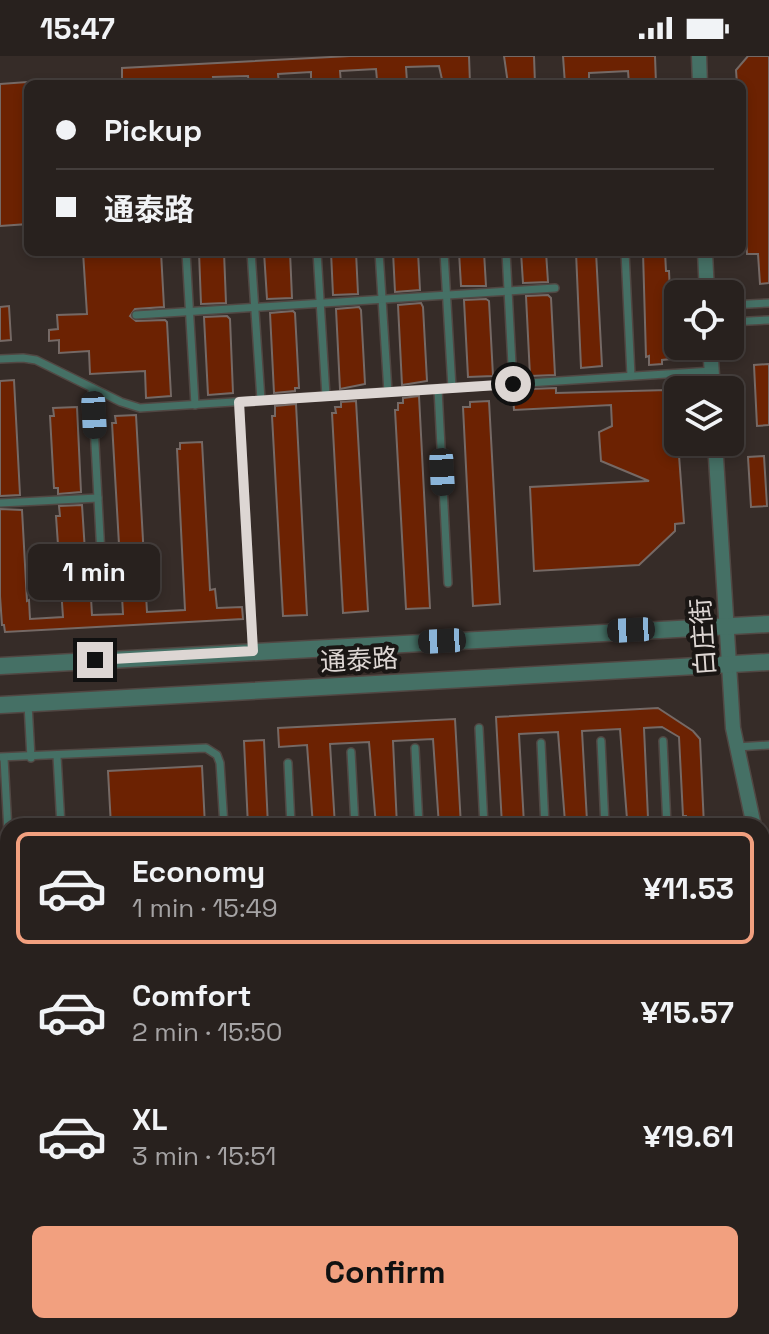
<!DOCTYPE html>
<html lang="en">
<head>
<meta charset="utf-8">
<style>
  :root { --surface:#28211e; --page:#342e2b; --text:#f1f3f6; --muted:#a5a3a4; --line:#443e3c; --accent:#f2a07f }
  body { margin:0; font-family:"Space Grotesk","Noto Sans SC",sans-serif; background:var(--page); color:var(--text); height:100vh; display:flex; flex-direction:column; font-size:30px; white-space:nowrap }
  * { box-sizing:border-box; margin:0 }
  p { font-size:26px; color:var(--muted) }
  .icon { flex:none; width:44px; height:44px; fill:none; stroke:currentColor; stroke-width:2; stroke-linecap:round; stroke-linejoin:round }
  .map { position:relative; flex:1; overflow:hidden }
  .side { position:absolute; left:0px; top:762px; width:770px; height:516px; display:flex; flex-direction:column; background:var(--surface); border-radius:24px 24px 0 0; box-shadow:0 4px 12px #0003,0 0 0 2px var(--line) }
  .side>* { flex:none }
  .banner { position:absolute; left:24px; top:24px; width:722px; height:176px; border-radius:12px; box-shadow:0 4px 12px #0003,0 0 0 2px var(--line); display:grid; align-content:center; height:176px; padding:0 32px; background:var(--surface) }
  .tools { position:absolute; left:664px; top:224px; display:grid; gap:16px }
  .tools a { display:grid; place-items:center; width:80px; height:80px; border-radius:12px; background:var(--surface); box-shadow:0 4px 12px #0003,0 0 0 2px var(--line); font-size:40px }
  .end { position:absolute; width:36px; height:36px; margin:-18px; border:10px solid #ddd6d3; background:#111; box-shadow:0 0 0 4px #111 }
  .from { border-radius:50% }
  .bubble { position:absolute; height:56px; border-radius:12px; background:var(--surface); box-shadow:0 4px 12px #0003,0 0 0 2px var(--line); font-size:26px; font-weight:600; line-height:56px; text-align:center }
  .car { position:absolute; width:24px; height:48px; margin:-24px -12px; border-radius:10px; box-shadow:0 0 6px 2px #0007; background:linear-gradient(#222 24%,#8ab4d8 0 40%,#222 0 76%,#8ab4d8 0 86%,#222 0) }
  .banner b { display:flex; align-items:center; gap:28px; height:76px; font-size:30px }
  .banner b+b { border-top:2px solid var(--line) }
  .banner i { width:20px; height:20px; background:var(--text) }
  ul { padding:14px 0 0; list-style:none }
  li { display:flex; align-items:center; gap:24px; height:112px; margin:0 16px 12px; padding:0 16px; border:4px solid transparent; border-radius:12px }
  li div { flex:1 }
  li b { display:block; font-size:30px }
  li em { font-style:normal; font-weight:600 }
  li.on { border-color:var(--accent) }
  li>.icon { width:72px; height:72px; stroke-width:1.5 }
  .cta { display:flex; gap:16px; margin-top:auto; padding:16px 32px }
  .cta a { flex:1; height:92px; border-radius:12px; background:var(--accent); color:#111; font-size:32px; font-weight:600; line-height:92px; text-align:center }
  .status { display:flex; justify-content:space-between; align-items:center; height:56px; padding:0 40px; background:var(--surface); direction:ltr }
  .status svg { height:22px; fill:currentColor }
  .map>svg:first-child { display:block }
</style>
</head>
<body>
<div class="status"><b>15:47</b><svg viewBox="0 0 49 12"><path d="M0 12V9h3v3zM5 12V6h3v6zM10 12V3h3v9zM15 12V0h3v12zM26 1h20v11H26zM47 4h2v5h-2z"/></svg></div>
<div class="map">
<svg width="769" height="1278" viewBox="0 0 769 1278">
  <rect width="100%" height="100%" fill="#362c28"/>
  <g fill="#134834">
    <path d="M8 981V1142L0 1143V982Z"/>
    <path d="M762 1005 769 1007V1188L762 1185Z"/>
    <path d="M405 1274 516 1278H328Z"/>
  </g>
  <g fill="#1f5d6e">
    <path d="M0 1160H8V1270H189L0 1278Z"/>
    <path d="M762 1195 769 1198V1278H600L555 1270H762Z"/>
  </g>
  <g fill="#6c2202" stroke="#756965" stroke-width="2">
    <path d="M350 0H469L470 28H443L439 10 406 11 407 26 398 28H380V24H377L376 13 340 15 341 28H311V16L278 18 279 28H249L248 20 213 21 214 28H184V23L149 25V28H122V12Z"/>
    <path d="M504 0H534L535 28H508Z"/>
    <path d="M563 0H655L656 28H629L628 15 589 17V28H565Z"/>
    <path d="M748 0H769V227L760 228 758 198H747L742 107V28H737L736 14Z"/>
    <path d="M27 26 28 168 0 170V28Z"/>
    <path d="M83 196H161L164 251 135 253 130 260 136 265 165 264 167 266 171 340 146 342 145 315 90 318 89 295 59 297V284L49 285V274L58 273 57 259 87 258Z"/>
    <path d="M199 196H224L226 247 201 248Z"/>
    <path d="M264 196H290L292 242 267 243Z"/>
    <path d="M331 196H356L358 238 333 239Z"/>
    <path d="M393 196H418L420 234 395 236Z"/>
    <path d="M459 196H484L486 230H461Z"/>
    <path d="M521 196H546L548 226 523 227Z"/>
    <path d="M576 196H596L602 310 581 312Z"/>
    <path d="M643 196H665L666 215H669L670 237 668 238 673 289H670L671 303 662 304V308L649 309V300L646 301Z"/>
    <path d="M548 239 551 242 555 319 530 320 526 240Z"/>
    <path d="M486 243 489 245 493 320 468 321 464 244Z"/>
    <path d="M421 247 423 251 427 325 402 329 398 249Z"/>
    <path d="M9 250 11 284 0 285V251Z"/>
    <path d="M359 251 361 254 365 328 340 333 336 253Z"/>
    <path d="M293 255 295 257 299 332H295V335L274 337 270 257Z"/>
    <path d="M227 260 230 263 233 337 208 339 204 261Z"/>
    <path d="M769 308V369L757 370 754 309Z"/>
    <path d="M14 324 20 439 0 440V325Z"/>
    <path d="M556 332V337L668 334V348L678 347V386L684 467 675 468V475L639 509 534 515 530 431 649 425 601 405 599 376 612 370 611 349 514 354 513 339 531 338V333Z"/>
    <path d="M419 340 430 552 406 553 395 354H398V347H403V342Z"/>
    <path d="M356 345 368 555 343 557 332 357H336L335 351H341V346Z"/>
    <path d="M489 345 500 548 473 550 463 351H470V346Z"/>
    <path d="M296 348 307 559 283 560 272 360H275V350Z"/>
    <path d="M77 351 81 436 58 438V432H54L50 360H54L53 352Z"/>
    <path d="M136 359 147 556 185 554 177 393H180V387L202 386 210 534 215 533 217 552 242 551 243 563 5 576 4 569H2L0 540V453L22 454 27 545 29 544 30 563 63 561 56 460H60L59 450 82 449 88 542H91L92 559 123 558 112 367H116L115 360Z"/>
    <path d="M764 400 767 450 751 451 748 401Z"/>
    <path d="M658 652 693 675 700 683 704 770H686V760H683L679 681 662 671 644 672 648 762 627 763 620 673 582 675 587 765 565 766 558 676 519 678 524 768 502 769 496 661Z"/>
    <path d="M455 663 461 770H439L433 683 393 685 397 770H376L369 686 330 688 335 770H313L307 689 279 691 278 672Z"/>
    <path d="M264 684 268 770H248L244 685Z"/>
    <path d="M202 710 205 770H111L108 715Z"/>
  </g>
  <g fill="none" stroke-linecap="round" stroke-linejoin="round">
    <defs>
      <g id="service">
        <path d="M186 196 195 349"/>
        <path d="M251 196 261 344"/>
        <path d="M317 196 326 340"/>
        <path d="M379 196 388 336"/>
        <path d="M444 196 452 332"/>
        <path d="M506 196 513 328"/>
        <path d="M625 196 631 320"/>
        <path d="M730 249 769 247"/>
        <path d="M136 259 555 232"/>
        <path d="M730 266 769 264"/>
        <path d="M0 303 23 302 36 304 121 346 140 352 712 315"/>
        <path d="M92 332 103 536"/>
        <path d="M438 333 448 527"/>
        <path d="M239 346 253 595"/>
        <path d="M0 447 98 442"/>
        <path d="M28 648 31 702"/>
        <path d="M479 672 484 770"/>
        <path d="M601 685 605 770"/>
        <path d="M663 685 667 770"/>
        <path d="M541 687 545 770"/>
        <path d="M737 691 769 689"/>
        <path d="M415 692 419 770"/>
        <path d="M351 696 355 770"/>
        <path d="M57 700 61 770"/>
        <path d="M0 701 206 692 217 699 220 707 224 770"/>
        <path d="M4 702 8 775"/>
        <path d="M288 707 291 770"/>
        <path d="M0 876H8"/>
      </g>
      <g id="minor">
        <path d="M699 0 700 28"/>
        <path d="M705 196 707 238"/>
        <path d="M710 290 713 334"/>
        <path d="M715 386 733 672 754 770"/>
        <path d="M762 800 769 825"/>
      </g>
      <g id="tertiary">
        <path d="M0 610 769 568"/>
        <path d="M0 649 769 606"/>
      </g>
    </defs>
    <use href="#service" stroke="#514743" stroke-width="10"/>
    <use href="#minor" stroke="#514743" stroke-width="17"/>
    <use href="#tertiary" stroke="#514743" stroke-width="19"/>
    <g stroke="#69605c" stroke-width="3" stroke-dasharray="6 6" stroke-linecap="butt">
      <path d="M0 1025 8 1028"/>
      <path d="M762 1091 769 1093"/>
      <path d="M0 1119H8"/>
      <path d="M762 1153 769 1156"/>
      <path d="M346 1278 405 1274 459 1278"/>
    </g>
    <use href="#service" stroke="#457065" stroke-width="7"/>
    <use href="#minor" stroke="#457065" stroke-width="14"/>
    <use href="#tertiary" stroke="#457065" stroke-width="16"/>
  </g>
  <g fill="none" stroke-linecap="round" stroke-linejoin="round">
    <path stroke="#ddd6d3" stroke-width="10" d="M95 604 253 595 239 346 513 328"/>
  </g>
  <g text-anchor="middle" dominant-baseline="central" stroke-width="8" stroke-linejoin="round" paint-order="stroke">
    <g font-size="26" fill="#ddd6d3" stroke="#1a1614">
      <text transform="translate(703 581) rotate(-94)">白庄街</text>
      <text transform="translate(359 604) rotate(-3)">通泰路</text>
    </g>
  </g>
</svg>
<div class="tools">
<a><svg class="icon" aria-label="locate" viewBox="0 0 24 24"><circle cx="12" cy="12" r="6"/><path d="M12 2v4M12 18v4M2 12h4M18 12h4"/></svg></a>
<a><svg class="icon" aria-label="layers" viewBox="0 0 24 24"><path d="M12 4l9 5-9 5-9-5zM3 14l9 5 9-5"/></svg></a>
</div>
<i class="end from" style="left:513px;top:328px"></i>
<i class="end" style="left:95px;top:604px"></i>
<div class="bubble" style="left:28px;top:488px;width:132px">1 min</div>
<i class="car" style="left:94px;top:359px;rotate:177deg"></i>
<i class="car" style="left:442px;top:416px;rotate:177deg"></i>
<i class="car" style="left:631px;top:574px;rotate:267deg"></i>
<i class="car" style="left:442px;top:585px;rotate:267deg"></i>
<div class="banner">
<b><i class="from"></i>Pickup</b>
<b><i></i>通泰路</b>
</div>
<section class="side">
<ul>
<li class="on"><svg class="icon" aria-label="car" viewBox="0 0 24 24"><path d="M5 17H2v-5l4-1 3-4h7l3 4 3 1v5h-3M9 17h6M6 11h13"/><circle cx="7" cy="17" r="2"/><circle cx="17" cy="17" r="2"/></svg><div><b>Economy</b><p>1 min · 15:49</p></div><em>¥11.53</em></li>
<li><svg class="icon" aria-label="car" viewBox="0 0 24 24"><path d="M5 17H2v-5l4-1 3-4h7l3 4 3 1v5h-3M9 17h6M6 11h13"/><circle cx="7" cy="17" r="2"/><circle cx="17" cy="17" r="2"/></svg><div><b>Comfort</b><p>2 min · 15:50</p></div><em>¥15.57</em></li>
<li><svg class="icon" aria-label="car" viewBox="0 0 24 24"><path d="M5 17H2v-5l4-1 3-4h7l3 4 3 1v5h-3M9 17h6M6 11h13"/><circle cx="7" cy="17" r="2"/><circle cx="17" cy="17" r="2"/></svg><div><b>XL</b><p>3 min · 15:51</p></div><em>¥19.61</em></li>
</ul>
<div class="cta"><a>Confirm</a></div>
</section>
</div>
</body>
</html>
